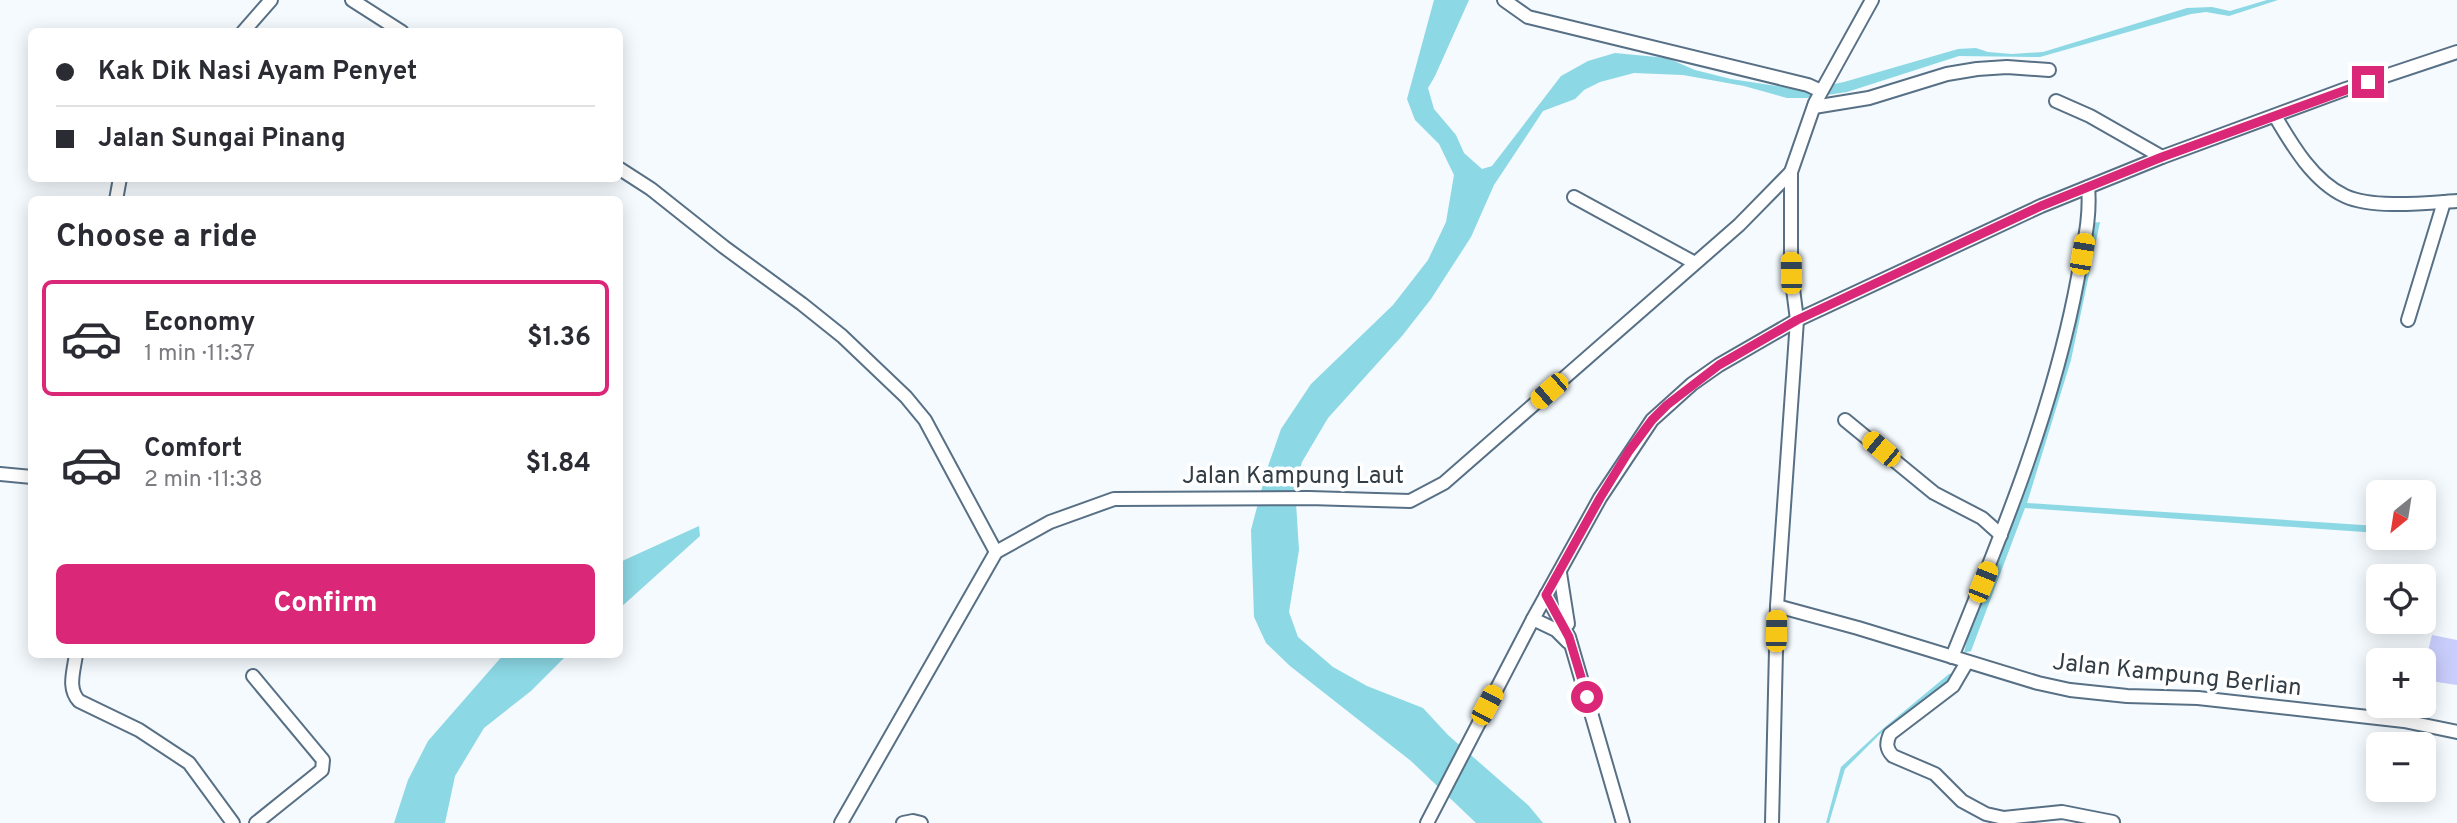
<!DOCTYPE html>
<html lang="en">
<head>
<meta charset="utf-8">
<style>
  :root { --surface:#fff; --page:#f2f2f3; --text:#2b2b33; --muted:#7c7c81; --line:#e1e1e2; --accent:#db2777 }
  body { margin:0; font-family:Overpass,sans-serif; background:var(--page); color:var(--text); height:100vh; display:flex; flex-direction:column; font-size:26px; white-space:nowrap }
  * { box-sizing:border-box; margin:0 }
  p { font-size:23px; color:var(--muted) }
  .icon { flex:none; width:38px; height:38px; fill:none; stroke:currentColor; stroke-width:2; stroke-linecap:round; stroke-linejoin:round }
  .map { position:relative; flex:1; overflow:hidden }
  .drawer { position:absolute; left:28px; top:196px; width:595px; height:462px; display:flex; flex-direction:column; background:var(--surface); border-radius:10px; box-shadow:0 4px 18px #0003 }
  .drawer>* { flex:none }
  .banner { position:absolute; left:28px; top:28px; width:595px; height:154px; border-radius:10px; box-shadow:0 4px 18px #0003; display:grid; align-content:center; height:154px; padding:0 28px; background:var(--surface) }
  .needle { width:46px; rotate:210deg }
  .fabs { position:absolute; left:2366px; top:480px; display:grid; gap:14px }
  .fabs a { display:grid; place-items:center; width:70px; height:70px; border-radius:10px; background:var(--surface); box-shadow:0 4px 18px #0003; font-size:35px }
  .end { position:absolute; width:32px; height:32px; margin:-16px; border:9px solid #db2777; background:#fff; box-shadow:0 0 0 4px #fff }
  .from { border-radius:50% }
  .car { position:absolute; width:21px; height:42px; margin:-21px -10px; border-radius:9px; box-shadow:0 0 5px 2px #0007; background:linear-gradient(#f5c518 24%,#345 0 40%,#f5c518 0 76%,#345 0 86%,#f5c518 0) }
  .banner b { display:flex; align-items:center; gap:24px; height:66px; font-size:26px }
  .banner b+b { border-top:2px solid var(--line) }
  .banner i { width:18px; height:18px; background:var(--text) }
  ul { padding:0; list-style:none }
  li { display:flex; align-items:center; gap:21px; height:116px; margin:0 14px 10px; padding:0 14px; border:4px solid transparent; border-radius:10px }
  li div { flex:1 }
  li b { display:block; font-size:26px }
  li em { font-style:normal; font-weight:700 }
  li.current { border-color:var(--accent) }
  li>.icon { width:63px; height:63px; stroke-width:1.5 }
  h2 { padding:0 28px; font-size:32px; line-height:84px }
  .primary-button { display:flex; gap:14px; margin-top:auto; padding:14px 28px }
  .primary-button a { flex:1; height:80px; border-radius:10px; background:var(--accent); color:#fff; font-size:28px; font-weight:700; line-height:80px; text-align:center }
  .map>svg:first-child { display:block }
</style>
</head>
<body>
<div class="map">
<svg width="2457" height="823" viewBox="0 0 2457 823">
  <rect width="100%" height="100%" fill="#f4fafe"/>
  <path fill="#c9cdfb" d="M2432 635 2457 640V685L2424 680V667Z"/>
  <g fill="#8cd8e5">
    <path d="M1434 0H1469L1435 76 1428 88 1434 109 1456 135 1464 153 1482 169 1492 166 1561 76 1588 61 1615 53 1667 58 1695 70 1731 79 1804 90 1844 82 1958 49 1976 48 1988 52 2012 54 2043 52 2187 8 2212 7 2230 11 2267 0H2278L2229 16 2206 12 2191 14 2040 57 1959 56 1847 92 1807 98H1787L1744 86 1683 75 1634 73 1600 82 1584 90 1575 99 1543 111 1494 185 1471 237 1431 299 1402 336 1328 418 1302 462 1295 487 1299 550 1289 612 1298 637 1333 667 1367 686 1423 708 1448 735 1529 806 1543 823H1476L1411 761 1290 666 1266 643 1254 617 1251 530 1267 469 1281 429 1311 384 1393 305 1428 260 1446 222 1454 175 1439 144 1415 120 1407 99Z"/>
    <path d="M2100 222 2071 360 2027 503 2378 526V533L2025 508 1971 651 1964 653 1968 635C1998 559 2030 483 2052 405 2070 345 2080 284 2092 223Z"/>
    <path d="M699 526 700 536 620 608V562Z"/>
    <path d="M504 654 567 655 531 691 484 728 455 776 445 823H394L408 780 428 741Z"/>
    <path d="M1955 673 1953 679 1880 734 1845 769 1829 823H1826L1841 767 1879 732 1949 674Z"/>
  </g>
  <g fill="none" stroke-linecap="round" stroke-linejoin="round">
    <defs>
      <g id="minor">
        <path d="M352 0 402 32"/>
        <path d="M1504 0 1528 17 1808 85 1821 91"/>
        <path d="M243 32 271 0"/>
        <path d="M2056 101 2090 116 2162 157"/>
        <path d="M1814 107 1869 98 1947 74 1977 69 2007 67 2049 70"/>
        <path d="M2275 116C2292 145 2313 181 2345 196 2373 209 2426 203 2457 201"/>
        <path d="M620 169 651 189 724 247 802 304 842 336 906 397 925 420 996 552"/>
        <path d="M1574 197 1695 263"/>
        <path d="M116 200 120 178"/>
        <path d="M2408 320 2444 202"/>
        <path d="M1845 420 1934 493 1982 518 2001 535"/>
        <path d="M0 474 32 477"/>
        <path d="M1560 573 1568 624"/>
        <path d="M1546 595 1569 637 1623 823"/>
        <path d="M1777 606 1858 628 2038 683 2070 690 2127 696 2198 698 2404 721 2457 732"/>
        <path d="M1533 619 1556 630 1568 642"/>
        <path d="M76 654C74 671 67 688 79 701L139 730 189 763 233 823"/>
        <path d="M1952 657C2002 534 2054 408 2078 277 2083 247 2091 218 2088 187"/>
        <path d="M1967 662 1953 686 1890 734C1886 743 1886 749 1893 756L1935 774 1962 801 1986 814 2004 818 2062 812 2113 822"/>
        <path d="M253 676 323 760 322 770 256 823"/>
        <path d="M841 823 996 552 1050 522 1114 499 1309 498 1410 501 1444 483 1739 225 1791 172"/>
        <path d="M903 823 913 821 921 823"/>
        <path d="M1427 823 1533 619 1600 498 1652 420 1692 384 1719 365 1797 320 2041 206 2162 157 2346 89 2457 52"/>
        <path d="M1772 823 1777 606 1797 320 1791 273V172L1815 103 1872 0"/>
      </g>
    </defs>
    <use href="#minor" stroke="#587085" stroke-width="16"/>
    <use href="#minor" stroke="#fff" stroke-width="12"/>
  </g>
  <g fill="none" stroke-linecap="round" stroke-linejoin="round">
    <path stroke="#db2777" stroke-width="9" d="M1587 697 1569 637 1546 595 1600 498 1629 451 1652 420 1667 405 1719 365 1797 320 2041 206 2162 157 2368 82"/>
  </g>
  <g text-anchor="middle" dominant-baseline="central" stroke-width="7" stroke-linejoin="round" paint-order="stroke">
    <g font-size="24" fill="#323d46" stroke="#fff">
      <text x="1293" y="477">Jalan Kampung Laut</text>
      <text transform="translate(2177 676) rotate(6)">Jalan Kampung Berlian</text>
    </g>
  </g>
</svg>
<div class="fabs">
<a><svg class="needle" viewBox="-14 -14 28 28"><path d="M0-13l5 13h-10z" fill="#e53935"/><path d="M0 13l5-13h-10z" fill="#7c7c81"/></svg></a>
<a><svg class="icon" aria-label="locate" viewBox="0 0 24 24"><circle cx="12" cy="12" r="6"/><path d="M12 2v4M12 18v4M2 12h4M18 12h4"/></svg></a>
<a>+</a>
<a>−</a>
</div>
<i class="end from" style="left:1587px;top:697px"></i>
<i class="end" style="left:2368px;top:82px"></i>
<i class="car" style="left:2082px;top:254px;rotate:10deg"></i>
<i class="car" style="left:1791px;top:273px;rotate:359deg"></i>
<i class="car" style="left:1549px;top:391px;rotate:229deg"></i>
<i class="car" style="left:1881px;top:449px;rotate:310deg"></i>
<i class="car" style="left:1983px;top:582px;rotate:22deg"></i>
<i class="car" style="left:1776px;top:631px;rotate:1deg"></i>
<i class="car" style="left:1487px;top:705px;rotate:28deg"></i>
<div class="banner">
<b><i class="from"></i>Kak Dik Nasi Ayam Penyet</b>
<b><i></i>Jalan Sungai Pinang</b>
</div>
<section class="drawer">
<h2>Choose a ride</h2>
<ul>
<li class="current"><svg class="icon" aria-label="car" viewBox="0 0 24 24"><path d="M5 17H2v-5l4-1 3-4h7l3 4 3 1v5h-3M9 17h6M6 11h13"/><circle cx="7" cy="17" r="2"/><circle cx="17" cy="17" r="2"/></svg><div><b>Economy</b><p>1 min · 11:37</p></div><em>$1.36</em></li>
<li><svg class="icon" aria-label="car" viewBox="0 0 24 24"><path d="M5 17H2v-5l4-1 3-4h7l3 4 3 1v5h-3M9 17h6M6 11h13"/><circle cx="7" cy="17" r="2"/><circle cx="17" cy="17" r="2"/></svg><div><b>Comfort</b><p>2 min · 11:38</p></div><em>$1.84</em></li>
</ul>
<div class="primary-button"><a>Confirm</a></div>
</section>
</div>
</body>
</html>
